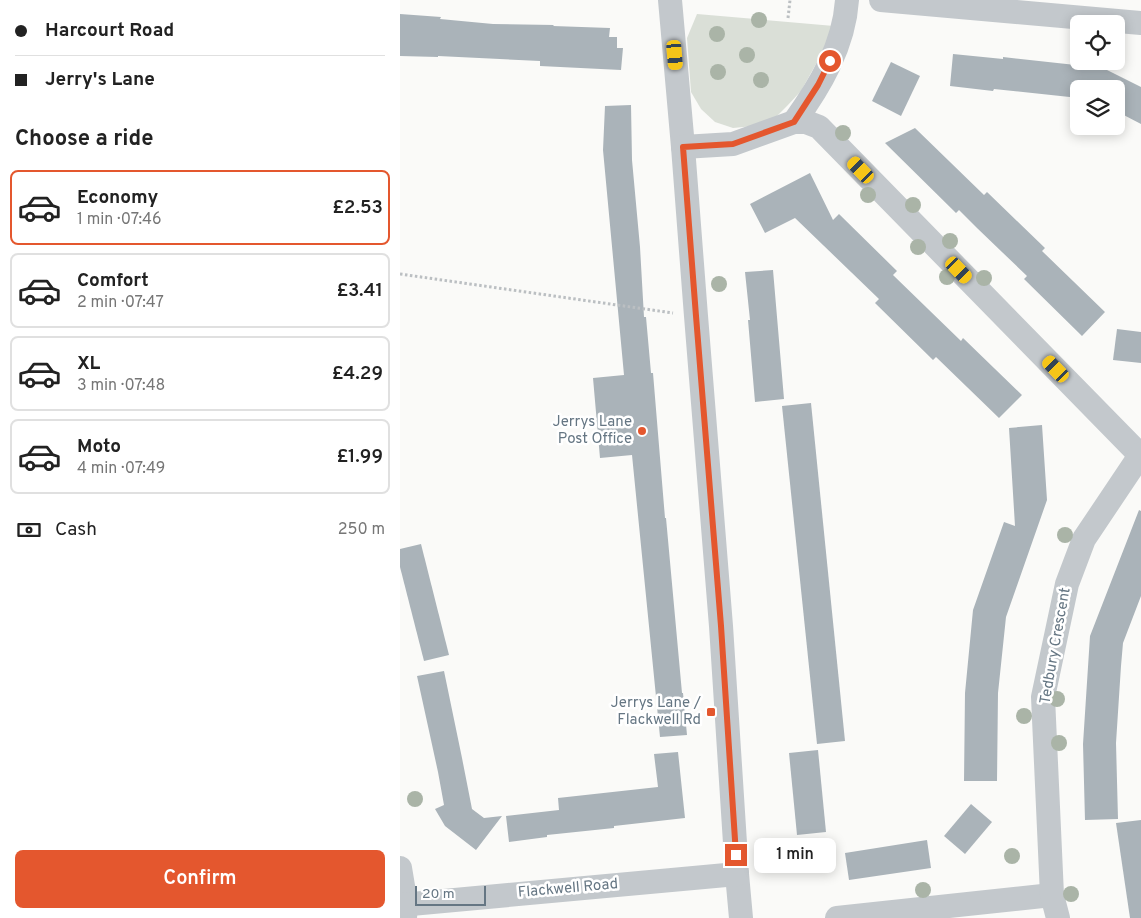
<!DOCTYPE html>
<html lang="en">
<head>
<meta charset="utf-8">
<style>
  :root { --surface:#fff; --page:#f2f2f2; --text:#222; --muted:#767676; --line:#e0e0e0; --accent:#e4572e }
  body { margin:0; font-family:Overpass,sans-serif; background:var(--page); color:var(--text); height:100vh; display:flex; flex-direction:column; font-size:19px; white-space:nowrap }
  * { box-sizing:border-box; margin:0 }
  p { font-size:16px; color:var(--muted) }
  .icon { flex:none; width:28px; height:28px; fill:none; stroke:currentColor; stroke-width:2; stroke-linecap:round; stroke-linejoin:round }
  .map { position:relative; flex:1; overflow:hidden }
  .panel { display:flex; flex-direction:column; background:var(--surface); width:400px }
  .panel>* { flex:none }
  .top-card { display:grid; align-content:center; height:110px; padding:0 15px; background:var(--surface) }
  .controls { position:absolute; left:670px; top:15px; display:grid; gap:10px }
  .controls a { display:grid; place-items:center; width:55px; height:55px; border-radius:8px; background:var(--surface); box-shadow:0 2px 12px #0003; font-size:25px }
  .scale { position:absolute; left:15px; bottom:12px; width:71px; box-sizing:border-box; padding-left:5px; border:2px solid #657683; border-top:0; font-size:14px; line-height:18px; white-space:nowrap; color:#657683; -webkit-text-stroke:4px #fff; paint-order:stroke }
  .end { position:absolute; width:22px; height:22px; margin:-11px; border:6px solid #e4572e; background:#fff; box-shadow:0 0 0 2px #fff }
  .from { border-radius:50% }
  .bubble { position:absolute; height:35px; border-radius:8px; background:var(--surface); box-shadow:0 2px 12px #0003; font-size:16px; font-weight:600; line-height:35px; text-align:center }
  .car { position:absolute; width:15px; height:30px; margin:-15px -8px; border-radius:6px; box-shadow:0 0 4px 1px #0007; background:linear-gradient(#f5c518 24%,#345 0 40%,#f5c518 0 76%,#345 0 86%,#f5c518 0) }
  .top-card b { display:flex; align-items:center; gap:18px; height:48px; font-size:19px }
  .top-card b+b { border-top:1px solid var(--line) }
  .top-card i { width:12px; height:12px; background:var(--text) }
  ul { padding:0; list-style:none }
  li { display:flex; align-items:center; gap:15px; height:75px; margin:0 10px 8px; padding:0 5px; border:2px solid var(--line); border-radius:8px }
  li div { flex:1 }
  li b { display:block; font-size:19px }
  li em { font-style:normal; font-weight:600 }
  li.current { border-color:var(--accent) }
  li>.icon { width:45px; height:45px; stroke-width:1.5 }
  h2 { padding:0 15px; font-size:22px; line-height:60px }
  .pay { display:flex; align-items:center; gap:12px; height:55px; padding:0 15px; font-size:19px }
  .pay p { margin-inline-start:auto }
  .cta { display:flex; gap:10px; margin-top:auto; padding:10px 15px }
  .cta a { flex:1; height:58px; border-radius:8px; background:var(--accent); color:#fff; font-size:20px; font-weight:600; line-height:58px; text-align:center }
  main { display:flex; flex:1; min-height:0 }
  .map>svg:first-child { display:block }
</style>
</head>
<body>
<main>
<section class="panel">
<div class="top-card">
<b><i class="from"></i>Harcourt Road</b>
<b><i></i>Jerry's Lane</b>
</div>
<h2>Choose a ride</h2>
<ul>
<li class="current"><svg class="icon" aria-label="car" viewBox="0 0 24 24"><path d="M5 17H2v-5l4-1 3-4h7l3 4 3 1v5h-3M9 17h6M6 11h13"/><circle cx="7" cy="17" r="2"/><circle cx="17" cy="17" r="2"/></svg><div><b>Economy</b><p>1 min · 07:46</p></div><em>£2.53</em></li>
<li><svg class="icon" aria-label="car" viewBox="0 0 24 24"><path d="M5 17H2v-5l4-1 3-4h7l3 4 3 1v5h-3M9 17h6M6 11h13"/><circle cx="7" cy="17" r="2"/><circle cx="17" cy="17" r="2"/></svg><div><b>Comfort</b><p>2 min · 07:47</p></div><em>£3.41</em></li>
<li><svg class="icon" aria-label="car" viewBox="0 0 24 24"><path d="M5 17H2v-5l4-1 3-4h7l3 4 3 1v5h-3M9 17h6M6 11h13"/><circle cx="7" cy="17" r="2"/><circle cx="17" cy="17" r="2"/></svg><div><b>XL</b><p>3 min · 07:48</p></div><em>£4.29</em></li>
<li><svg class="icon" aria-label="car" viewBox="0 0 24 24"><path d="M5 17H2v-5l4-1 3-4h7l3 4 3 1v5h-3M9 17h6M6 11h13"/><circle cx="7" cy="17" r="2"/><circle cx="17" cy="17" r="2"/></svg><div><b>Moto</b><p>4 min · 07:49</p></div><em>£1.99</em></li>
</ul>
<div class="pay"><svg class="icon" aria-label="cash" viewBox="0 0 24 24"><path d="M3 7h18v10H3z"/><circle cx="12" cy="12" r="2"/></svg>Cash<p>250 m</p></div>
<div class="cta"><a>Confirm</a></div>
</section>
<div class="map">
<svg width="741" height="918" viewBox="0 0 741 918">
  <rect width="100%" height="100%" fill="#fafaf8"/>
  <path fill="#dadfd7" d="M297 14 434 26 433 33 401 91 387 106 375 118 354 126 333 128 315 122 301 109 291 92 287 38Z"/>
  <g fill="#aab3b9">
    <path d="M0 14 41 17 40 19 93 24 154 25 153 26 210 28 209 37H217V48H223L221 70 140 66V61L38 56V57L0 56Z"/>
    <path d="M553 54 603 59V57L703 68 741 87V124L716 111V89H679V98L594 89 593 91 550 86Z"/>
    <path d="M491 62 520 76 501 116 472 101Z"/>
    <path d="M231 105 232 160 240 247 244 317H246L251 373H253L265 518H266L282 693H283L287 735 260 737 232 455 200 458 193 378 224 375 203 150 205 106Z"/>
    <path d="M515 128 584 195 587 192 645 248 642 251 705 312 682 336 624 279 627 276 577 228 559 210 556 213 485 143Z"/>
    <path d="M410 173 433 220 439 214 497 271 493 275 561 341 563 338 622 395 599 418 536 357 533 360 475 303 479 299 395 218 365 233 350 204Z"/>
    <path d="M373 270 384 399 355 402 348 320H350L345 272Z"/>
    <path d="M717 329 741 332V363L713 360Z"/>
    <path d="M411 403 445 741 417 744 382 406Z"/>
    <path d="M642 425 647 500 606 617 598 693 597 781H564L565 693 573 610 604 522 615 526 609 428Z"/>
    <path d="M739 510 741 511V596L723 643 721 666 716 743 718 819 685 820 683 744 690 636Z"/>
    <path d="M21 544 49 655 24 661 0 567V549Z"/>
    <path d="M44 671 62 758 72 809 84 818 102 816 76 850 45 826 35 809 44 805 38 772 17 676Z"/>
    <path d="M418 750 426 832 397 835 389 753Z"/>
    <path d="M278 752 285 818 214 826V828L147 835V837L109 842 106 816 159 810 158 798 258 787 254 754Z"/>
    <path d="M571 804 592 822 565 854 544 836Z"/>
    <path d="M741 820V918H730L716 823Z"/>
    <path d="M527 840 531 868 449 880 445 853Z"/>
  </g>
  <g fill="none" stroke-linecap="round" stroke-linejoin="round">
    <g stroke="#bbbfc2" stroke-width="3" stroke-dasharray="2.5 2.5" stroke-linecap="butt">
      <path d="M388 18 390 0"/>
      <path d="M0 274 273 313"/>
    </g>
    <g stroke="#c3c8cc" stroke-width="24">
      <path d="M270 0 283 147 296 316 321 626 337 874 341 918"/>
      <path d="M481 0 741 23"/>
      <path d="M394 122C420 86 444 46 447 0"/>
      <path d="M283 147 333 144 394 122H406L419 127 740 455"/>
      <path d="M0 868 6 904 5 918"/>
      <path d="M0 905 337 874"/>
      <path d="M437 918 652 895"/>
      <path d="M658 918 652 895 643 697 667 584 684 539 741 454"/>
    </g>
  </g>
  <g fill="#aab4a7">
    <circle cx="359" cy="20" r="8"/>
    <circle cx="317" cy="34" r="8"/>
    <circle cx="347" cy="55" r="8"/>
    <circle cx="318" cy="72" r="8"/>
    <circle cx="361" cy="80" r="8"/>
    <circle cx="443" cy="133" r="8"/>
    <circle cx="468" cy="195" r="8"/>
    <circle cx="513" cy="205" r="8"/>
    <circle cx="550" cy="241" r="8"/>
    <circle cx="518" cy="247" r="8"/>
    <circle cx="547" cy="277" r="8"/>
    <circle cx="584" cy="278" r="8"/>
    <circle cx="319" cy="284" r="8"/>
    <circle cx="665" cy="535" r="8"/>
    <circle cx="657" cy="699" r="8"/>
    <circle cx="624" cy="716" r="8"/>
    <circle cx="659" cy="743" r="8"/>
    <circle cx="15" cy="799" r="8"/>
    <circle cx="612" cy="856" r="8"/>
    <circle cx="523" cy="890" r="8"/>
    <circle cx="671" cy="894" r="8"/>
  </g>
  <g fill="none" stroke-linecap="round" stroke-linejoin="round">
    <path stroke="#e4572e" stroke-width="6" d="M336 855 321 626 296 316 283 147 333 144 394 122 418 85 430 61"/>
  </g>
  <g fill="#e4572e" stroke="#fff" stroke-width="2">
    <circle cx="242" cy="431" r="5"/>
    <rect x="306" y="707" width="10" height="10" rx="2.5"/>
  </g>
  <g text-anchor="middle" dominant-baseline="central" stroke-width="5" stroke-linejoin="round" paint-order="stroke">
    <g font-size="15" fill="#657683" stroke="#fff" text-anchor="end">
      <text x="232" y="422">Jerrys Lane<tspan x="232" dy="17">Post Office</tspan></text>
      <text x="301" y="703">Jerrys Lane /<tspan x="301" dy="17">Flackwell Rd</tspan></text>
    </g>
    <g font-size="15" fill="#657683" stroke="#fff">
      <text transform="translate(656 646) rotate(-80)">Tedbury Crescent</text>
      <text transform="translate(168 889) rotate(-5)">Flackwell Road</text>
    </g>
  </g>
</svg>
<div class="controls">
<a><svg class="icon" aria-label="locate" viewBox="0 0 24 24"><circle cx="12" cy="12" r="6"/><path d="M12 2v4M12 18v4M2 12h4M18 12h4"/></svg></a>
<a><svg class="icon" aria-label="layers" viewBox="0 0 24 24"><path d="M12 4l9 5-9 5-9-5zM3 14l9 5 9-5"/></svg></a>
</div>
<div class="scale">20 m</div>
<i class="end from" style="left:430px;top:61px"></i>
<i class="end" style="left:336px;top:855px"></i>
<div class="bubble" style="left:354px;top:838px;width:82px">1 min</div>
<i class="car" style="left:275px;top:55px;rotate:175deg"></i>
<i class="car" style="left:461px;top:170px;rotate:316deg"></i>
<i class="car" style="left:559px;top:270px;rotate:136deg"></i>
<i class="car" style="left:656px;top:369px;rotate:316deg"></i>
</div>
</main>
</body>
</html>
